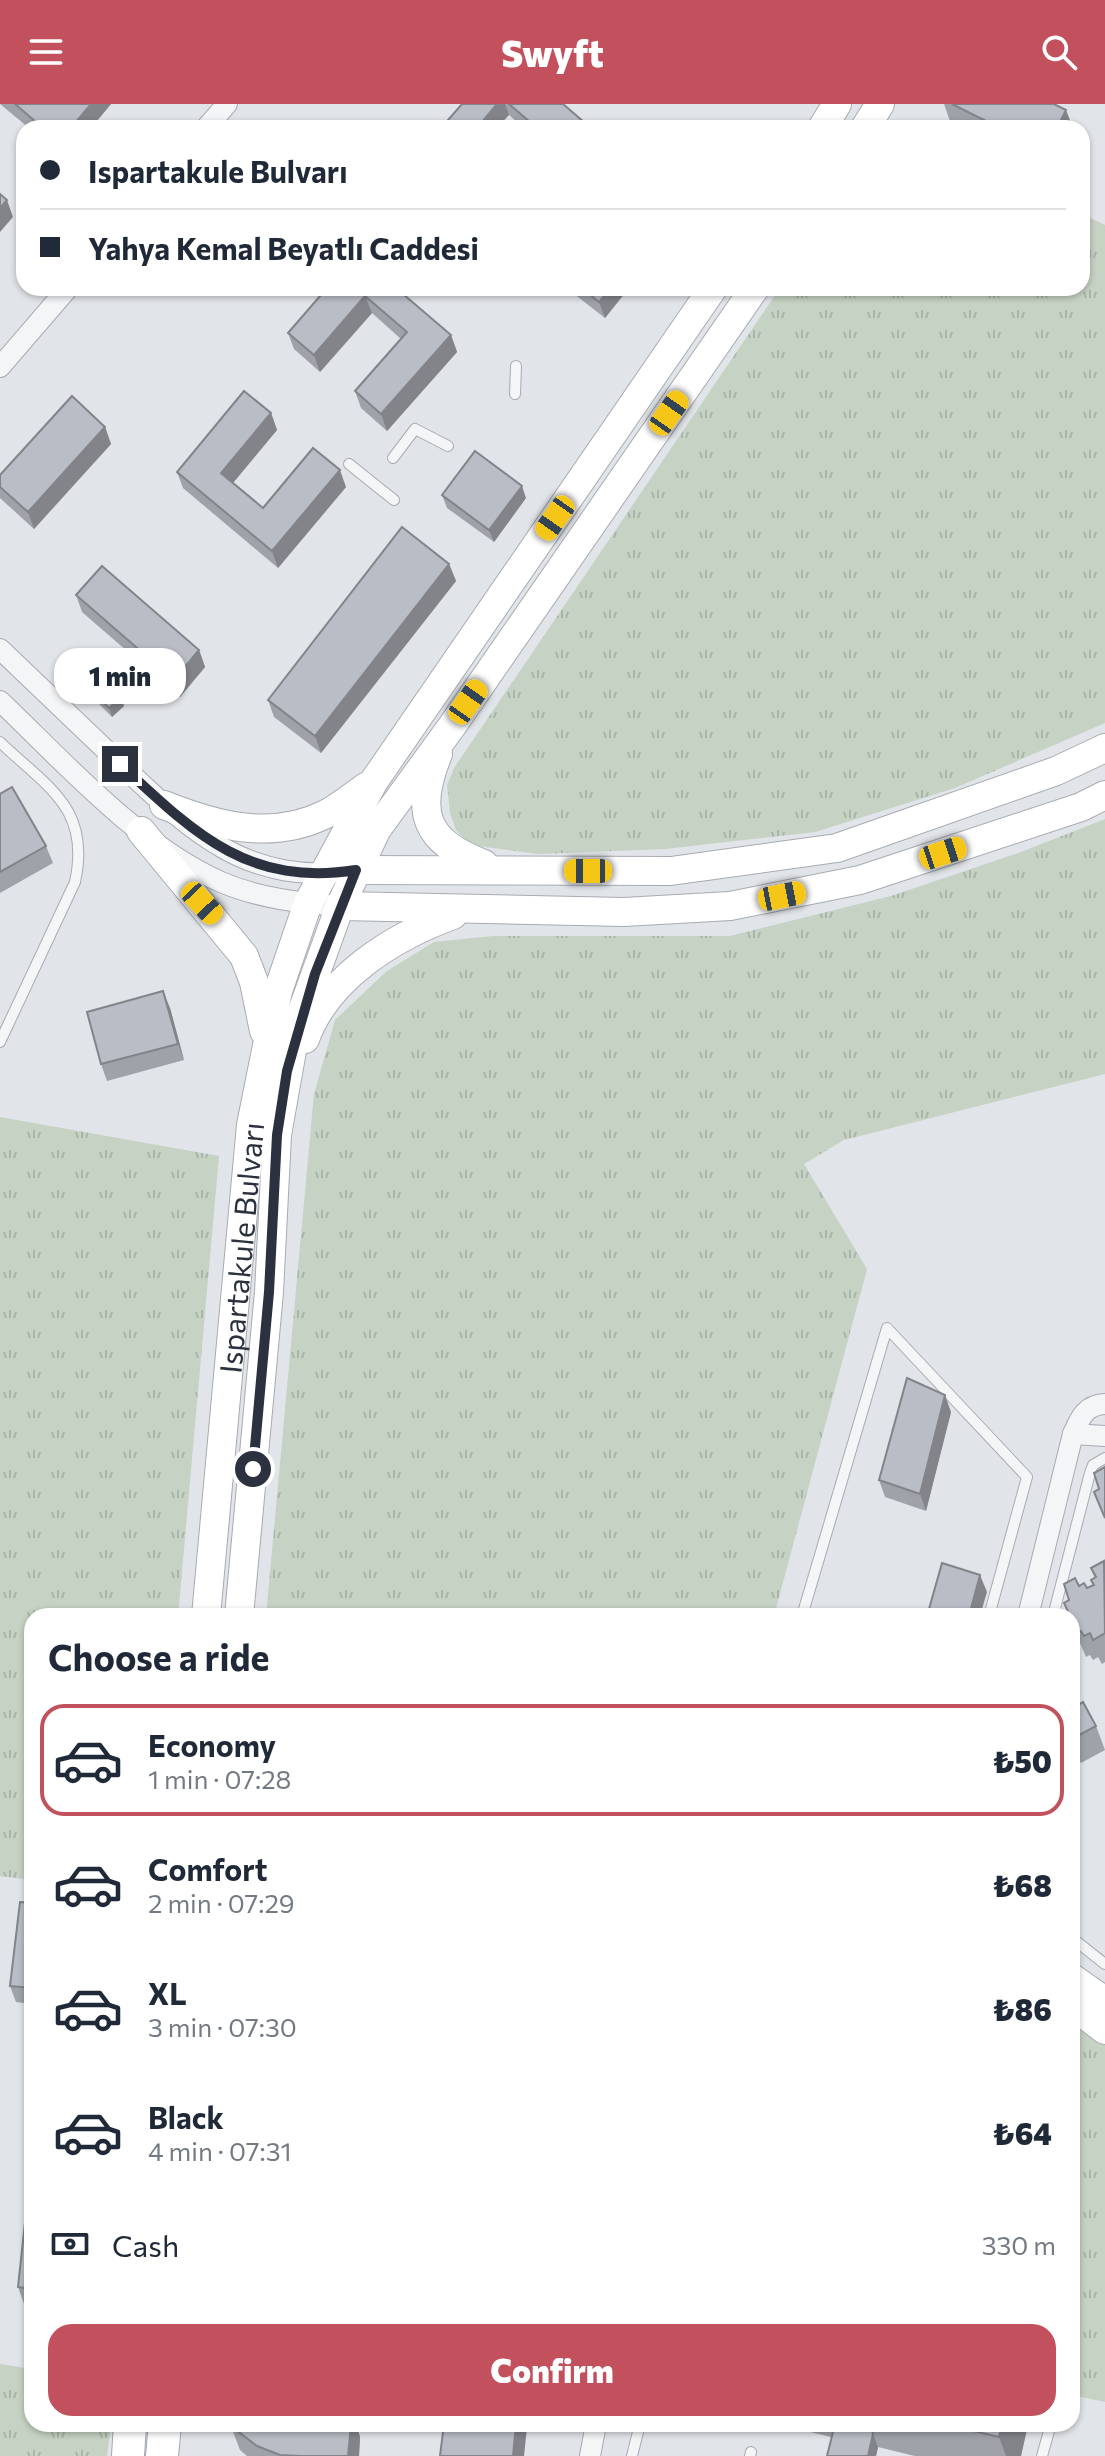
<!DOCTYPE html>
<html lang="en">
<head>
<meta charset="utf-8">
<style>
  :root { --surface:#fff; --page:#f6f6f7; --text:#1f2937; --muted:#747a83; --line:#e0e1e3; --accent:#c2515d }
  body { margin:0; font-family:Commissioner,sans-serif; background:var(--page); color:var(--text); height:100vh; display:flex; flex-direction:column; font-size:30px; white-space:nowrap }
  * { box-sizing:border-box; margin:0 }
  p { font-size:26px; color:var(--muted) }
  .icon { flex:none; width:44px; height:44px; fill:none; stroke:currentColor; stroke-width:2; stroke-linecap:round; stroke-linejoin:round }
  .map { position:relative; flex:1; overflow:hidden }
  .side { position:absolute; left:24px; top:1504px; width:1056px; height:824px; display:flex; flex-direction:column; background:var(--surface); border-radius:24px; box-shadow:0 2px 6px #0004 }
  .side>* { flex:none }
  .top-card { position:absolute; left:16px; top:16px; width:1074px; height:176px; border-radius:24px; box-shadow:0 2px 6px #0004; display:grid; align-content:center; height:176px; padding:0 24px; background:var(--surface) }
  .end { position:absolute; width:36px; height:36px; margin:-18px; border:10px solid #2b313f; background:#fff; box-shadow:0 0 0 4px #fff }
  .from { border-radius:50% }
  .bubble { position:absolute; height:56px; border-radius:24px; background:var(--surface); box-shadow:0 2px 6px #0004; font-size:26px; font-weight:800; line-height:56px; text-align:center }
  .car { position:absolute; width:24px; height:48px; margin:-24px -12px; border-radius:10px; box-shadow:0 0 6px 2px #0007; background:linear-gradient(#f5c518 24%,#345 0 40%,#f5c518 0 76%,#345 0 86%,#f5c518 0) }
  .top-card b { display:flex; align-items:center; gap:28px; height:76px; font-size:30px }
  .top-card b+b { border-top:2px solid var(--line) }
  .top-card i { width:20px; height:20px; background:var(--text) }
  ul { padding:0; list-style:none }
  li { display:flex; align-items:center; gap:24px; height:112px; margin:0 16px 12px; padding:0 8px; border:4px solid transparent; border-radius:24px }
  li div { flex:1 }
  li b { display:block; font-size:30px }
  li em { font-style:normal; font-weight:800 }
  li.current { border-color:var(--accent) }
  li>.icon { width:72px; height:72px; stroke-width:1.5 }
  h2 { padding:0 24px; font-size:36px; line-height:96px }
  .pay { display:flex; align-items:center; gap:20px; height:88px; padding:0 24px; font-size:30px }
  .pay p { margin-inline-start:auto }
  .cta { display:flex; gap:16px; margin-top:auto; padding:16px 24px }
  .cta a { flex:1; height:92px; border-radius:24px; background:var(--accent); color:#fff; font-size:32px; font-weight:800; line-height:92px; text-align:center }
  header { display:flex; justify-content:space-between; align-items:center; height:104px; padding:0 24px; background:var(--accent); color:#fff; font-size:36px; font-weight:800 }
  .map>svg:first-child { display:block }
</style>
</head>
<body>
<header><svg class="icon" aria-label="menu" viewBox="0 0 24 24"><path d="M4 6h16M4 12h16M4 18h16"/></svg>Swyft<svg class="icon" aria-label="search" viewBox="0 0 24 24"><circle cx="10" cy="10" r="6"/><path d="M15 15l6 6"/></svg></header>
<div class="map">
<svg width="1105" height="2352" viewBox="0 0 1105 2352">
  <defs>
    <pattern id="grass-tufts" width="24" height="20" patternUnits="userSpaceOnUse" patternTransform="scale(2)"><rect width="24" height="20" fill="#c6d2c3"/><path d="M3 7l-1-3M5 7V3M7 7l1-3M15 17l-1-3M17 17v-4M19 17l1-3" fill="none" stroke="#aab5a9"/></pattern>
  </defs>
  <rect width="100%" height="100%" fill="#e1e4e8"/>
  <g fill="url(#grass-tufts)">
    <path d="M1082 110 1105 121V619L955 684 815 728 665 745 538 750 471 741 456 726 450 709 447 681 454 664 780 184H1082Z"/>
    <path d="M1105 715V970L844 1036 804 1060 867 1165 774 1512H266L314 990 335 916 387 867 434 838 493 832H730L891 792 1021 748Z"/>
    <path d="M0 1013 219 1052 178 1512H32V1776L0 1772Z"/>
    <path d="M1072 1918 1105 1941V2298L1072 2291Z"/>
    <path d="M0 2260 32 2265V2320H111L107 2352H0Z"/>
  </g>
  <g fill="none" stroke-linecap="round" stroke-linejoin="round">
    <defs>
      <g id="lane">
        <path d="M515 290 516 262"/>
        <path d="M393 354 415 325 448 342"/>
        <path d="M349 360 394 396"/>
        <path d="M0 638C48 684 91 704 75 778L0 938"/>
        <path d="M802 1512 887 1224 1027 1373 989 1512"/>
        <path d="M1053 1512 1090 1369 1093 1361 1105 1354"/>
        <path d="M1072 1834 1105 1860"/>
        <path d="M632 2352 640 2320"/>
        <path d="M750 2352 751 2348"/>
        <path d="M1042 2352 1051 2320"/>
      </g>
      <g id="street">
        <path d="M206 24 227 0"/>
        <path d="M0 263 68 184"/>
        <path d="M0 545C37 580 73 615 110 650 186 722 243 784 356 766"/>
        <path d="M0 597C64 658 139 742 221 778 258 794 300 799 340 802"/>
        <path d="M1073 1330 1105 1332"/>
        <path d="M1028 1512 1073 1330C1080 1314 1085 1301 1105 1300"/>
        <path d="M590 2352 596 2320"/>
      </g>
      <g id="secondary">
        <path d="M822 24 837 0"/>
        <path d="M865 24 880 0"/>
        <path d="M438 650C414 709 425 738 484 760"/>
        <path d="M164 701C216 722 272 737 326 710 340 703 354 691 367 682"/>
        <path d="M141 727 244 852 254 878 264 927"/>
        <path d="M356 766 671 767 837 744 1056 667 1105 644"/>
        <path d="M340 802 624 808 730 802 860 776 1081 703 1105 691"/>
        <path d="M305 935C327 873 395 832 453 811"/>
        <path id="s1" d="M206 1512 251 1021 278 887 308 799 374 677 713 184"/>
        <path d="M239 1512 269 1188 277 1031 296 924 340 802 377 725 452 622 755 184"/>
        <path d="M1072 1874 1105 1897"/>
        <path d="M1072 1901 1105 1926"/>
      </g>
      <g id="primary">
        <path d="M128 2352 130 2320"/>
        <path d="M162 2352 165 2320"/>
      </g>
    </defs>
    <use href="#lane" stroke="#a7abb2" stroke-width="12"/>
    <use href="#street" stroke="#a7abb2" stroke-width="22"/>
    <use href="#secondary" stroke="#a7abb2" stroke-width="30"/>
    <use href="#primary" stroke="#a1a8b3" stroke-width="34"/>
    <use href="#lane" stroke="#f3f5f7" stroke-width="10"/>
    <use href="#street" stroke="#f3f5f7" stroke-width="20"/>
    <use href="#secondary" stroke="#fff" stroke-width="28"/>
    <use href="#primary" stroke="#fff" stroke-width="32"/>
  </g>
  <g fill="#9fa3a9">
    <path d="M0 0H111L91 24H29Z"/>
    <path d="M462 0H563L585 19 587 24H524L509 11Z"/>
    <path d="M944 0H1054L1073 24H960L951 20Z"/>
    <path d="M327 184H396L451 231 457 248 387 327 361 304 355 287 401 235 372 209 320 268 294 245 288 229Z"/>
    <path d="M569 184H629L605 214 569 186Z"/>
    <path d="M271 309 277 326 233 379 263 404 346 383 278 464 183 384 177 368Z"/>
    <path d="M105 323 111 340 34 425 0 394V371Z"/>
    <path d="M442 391 526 394 494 438 447 404Z"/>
    <path d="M449 460 456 477 321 649 274 613 268 596Z"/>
    <path d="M76 491 199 546 205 563 180 593 82 508Z"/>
    <path d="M93 589 121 593 124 602 112 613 96 597Z"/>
    <path d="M0 690 46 742 53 759 0 789Z"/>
    <path d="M170 904 184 956 107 977 101 960Z"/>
    <path d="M951 1308 926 1407 885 1393 879 1376Z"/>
    <path d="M1105 1459V1558L1102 1560 1098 1553 1093 1556 1090 1551 1086 1553 1072 1520V1512H1069L1064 1499 1069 1496 1079 1482 1087 1484 1093 1481 1091 1476 1095 1474 1091 1464Z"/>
    <path d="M1072 1592 1080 1600 1096 1622 1105 1646 1081 1659 1079 1656 1077 1661 1072 1663Z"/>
    <path d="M32 1799V1900L16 1898 10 1882Z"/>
    <path d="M32 2101V2232L27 2219 29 2201 24 2200 18 2183Z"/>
    <path d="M230 2320H356L360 2333 359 2352H247L240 2346Z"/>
    <path d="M777 2320H1028V2321L1021 2352H915L878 2343 876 2352 831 2333Z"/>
  </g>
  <g fill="#82848a">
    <path d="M91 0H111L91 24H71Z"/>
    <path d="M497 0H505L509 11 497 24H477Z"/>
    <path d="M1066 6 1073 24H1057Z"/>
    <path d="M7 96 13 113 0 128V104Z"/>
    <path d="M610 184H629L605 214 599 198Z"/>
    <path d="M365 192 372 209 320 268 314 251Z"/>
    <path d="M451 231 457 248 387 327 381 310Z"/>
    <path d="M271 309 277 326 227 386 221 369Z"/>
    <path d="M105 323 111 340 34 425 28 408Z"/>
    <path d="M340 366 346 383 278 464 272 447Z"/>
    <path d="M522 382 526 394 494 438 489 426Z"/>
    <path d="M449 460 456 477 321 649 315 632Z"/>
    <path d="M199 546 205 563 180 593 174 576Z"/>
    <path d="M121 593 124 602 112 613 109 604Z"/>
    <path d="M163 887 170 904 184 956 178 940Z"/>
    <path d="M945 1291 951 1308 926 1407 920 1390Z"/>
    <path d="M980 1471 987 1488 980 1512H969Z"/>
    <path d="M1072 1637 1079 1656 1077 1661 1072 1646Z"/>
    <path d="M351 2320H356L360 2333 359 2352H348Z"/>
    <path d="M516 2320H526L527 2323 524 2352H513Z"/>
    <path d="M1002 2320H1028L1021 2352H1006L999 2333Z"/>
    <path d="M873 2330 878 2343 876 2352H868Z"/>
  </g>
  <g fill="#b9bdc5" stroke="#82848a" stroke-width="2">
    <path d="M15 0H91L71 24H43Z"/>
    <path d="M462 0H497L477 24H441Z"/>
    <path d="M509 0H563L585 19 581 24H537Z"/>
    <path d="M952 0H1054L1066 6 1057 24H1000Z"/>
    <path d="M0 90 7 96 0 104Z"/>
    <path d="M327 184H396L451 231 381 310 355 287 407 228 365 192 314 251 288 229Z"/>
    <path d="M582 184H610L599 198Z"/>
    <path d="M244 287 271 309 221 369 263 404 313 344 340 366 272 447 177 368Z"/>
    <path d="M72 292 105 323 28 408 0 383V371Z"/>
    <path d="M475 347 522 382 489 426 442 391Z"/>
    <path d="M402 423 449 460 315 632 268 596Z"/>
    <path d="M102 462 199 546 174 576 76 491Z"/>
    <path d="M105 577 121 593 109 604 93 589Z"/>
    <path d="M12 683 46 742 0 768V690Z"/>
    <path d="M163 887 178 940 101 960 87 908Z"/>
    <path d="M907 1274 945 1291 920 1390 879 1376Z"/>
    <path d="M1105 1363V1414L1094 1388 1099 1385 1094 1369Z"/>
    <path d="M1104 1457 1105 1529 1093 1536 1090 1529 1084 1532 1081 1527 1077 1529 1072 1517V1512H1070L1064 1499 1069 1496 1064 1480 1075 1474 1079 1482 1084 1479 1087 1484 1094 1481 1091 1476 1096 1473 1091 1464Z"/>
    <path d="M942 1459 980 1471 969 1512H927Z"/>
    <path d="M1072 1592 1073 1593 1075 1592 1080 1600 1083 1598 1096 1622 1072 1635Z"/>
    <path d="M20 1798 32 1799V1884L10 1882Z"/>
    <path d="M27 2100 32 2101V2220L27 2219 31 2185 18 2183Z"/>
    <path d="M230 2320H351L348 2352H300L280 2351 257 2342 231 2322Z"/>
    <path d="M444 2320H516L513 2352H440Z"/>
    <path d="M835 2320H870L873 2330 868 2352H827Z"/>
    <path d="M944 2320H1002L999 2333Z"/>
  </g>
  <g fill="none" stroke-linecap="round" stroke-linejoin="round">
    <path stroke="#2b313f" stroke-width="10" d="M120 660C194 729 248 783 356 766L315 870 287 967 277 1031 269 1188 253 1365"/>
  </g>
  <g text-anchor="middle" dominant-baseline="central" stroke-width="7" stroke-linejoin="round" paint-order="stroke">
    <g font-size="30" fill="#2b313f" stroke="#f1f3f6">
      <text stroke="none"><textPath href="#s1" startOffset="370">Ispartakule Bulvarı</textPath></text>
    </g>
  </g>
</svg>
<i class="end from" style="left:253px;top:1365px"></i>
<i class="end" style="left:120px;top:660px"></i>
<div class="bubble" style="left:54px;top:544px;width:132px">1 min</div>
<i class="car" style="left:669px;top:309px;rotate:35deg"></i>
<i class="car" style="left:555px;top:414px;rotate:215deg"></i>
<i class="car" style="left:468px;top:598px;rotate:35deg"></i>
<i class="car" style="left:943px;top:749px;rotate:72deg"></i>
<i class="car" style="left:588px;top:767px;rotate:270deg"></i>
<i class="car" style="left:782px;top:792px;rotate:79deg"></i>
<i class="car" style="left:202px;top:799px;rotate:137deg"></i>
<div class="top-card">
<b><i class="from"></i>Ispartakule Bulvarı</b>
<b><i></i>Yahya Kemal Beyatlı Caddesi</b>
</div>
<section class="side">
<h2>Choose a ride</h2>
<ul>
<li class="current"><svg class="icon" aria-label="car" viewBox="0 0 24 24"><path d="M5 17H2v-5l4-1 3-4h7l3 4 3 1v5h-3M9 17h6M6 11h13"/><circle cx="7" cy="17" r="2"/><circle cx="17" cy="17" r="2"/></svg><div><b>Economy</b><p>1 min · 07:28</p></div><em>₺50</em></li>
<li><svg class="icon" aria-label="car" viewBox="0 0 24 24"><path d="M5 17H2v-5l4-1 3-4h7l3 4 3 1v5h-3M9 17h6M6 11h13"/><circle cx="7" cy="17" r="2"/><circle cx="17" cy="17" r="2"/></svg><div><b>Comfort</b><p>2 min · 07:29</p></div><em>₺68</em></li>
<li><svg class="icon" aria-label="car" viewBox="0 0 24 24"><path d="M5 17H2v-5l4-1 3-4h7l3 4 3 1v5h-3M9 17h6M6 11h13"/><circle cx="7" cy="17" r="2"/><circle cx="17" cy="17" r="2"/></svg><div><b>XL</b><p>3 min · 07:30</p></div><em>₺86</em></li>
<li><svg class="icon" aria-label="car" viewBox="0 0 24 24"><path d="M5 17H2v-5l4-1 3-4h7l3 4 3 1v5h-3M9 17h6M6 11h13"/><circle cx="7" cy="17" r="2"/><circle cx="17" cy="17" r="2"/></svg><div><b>Black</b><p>4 min · 07:31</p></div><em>₺64</em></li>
</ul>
<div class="pay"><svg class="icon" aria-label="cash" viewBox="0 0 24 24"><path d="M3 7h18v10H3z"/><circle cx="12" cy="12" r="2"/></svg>Cash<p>330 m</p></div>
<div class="cta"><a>Confirm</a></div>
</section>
</div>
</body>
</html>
